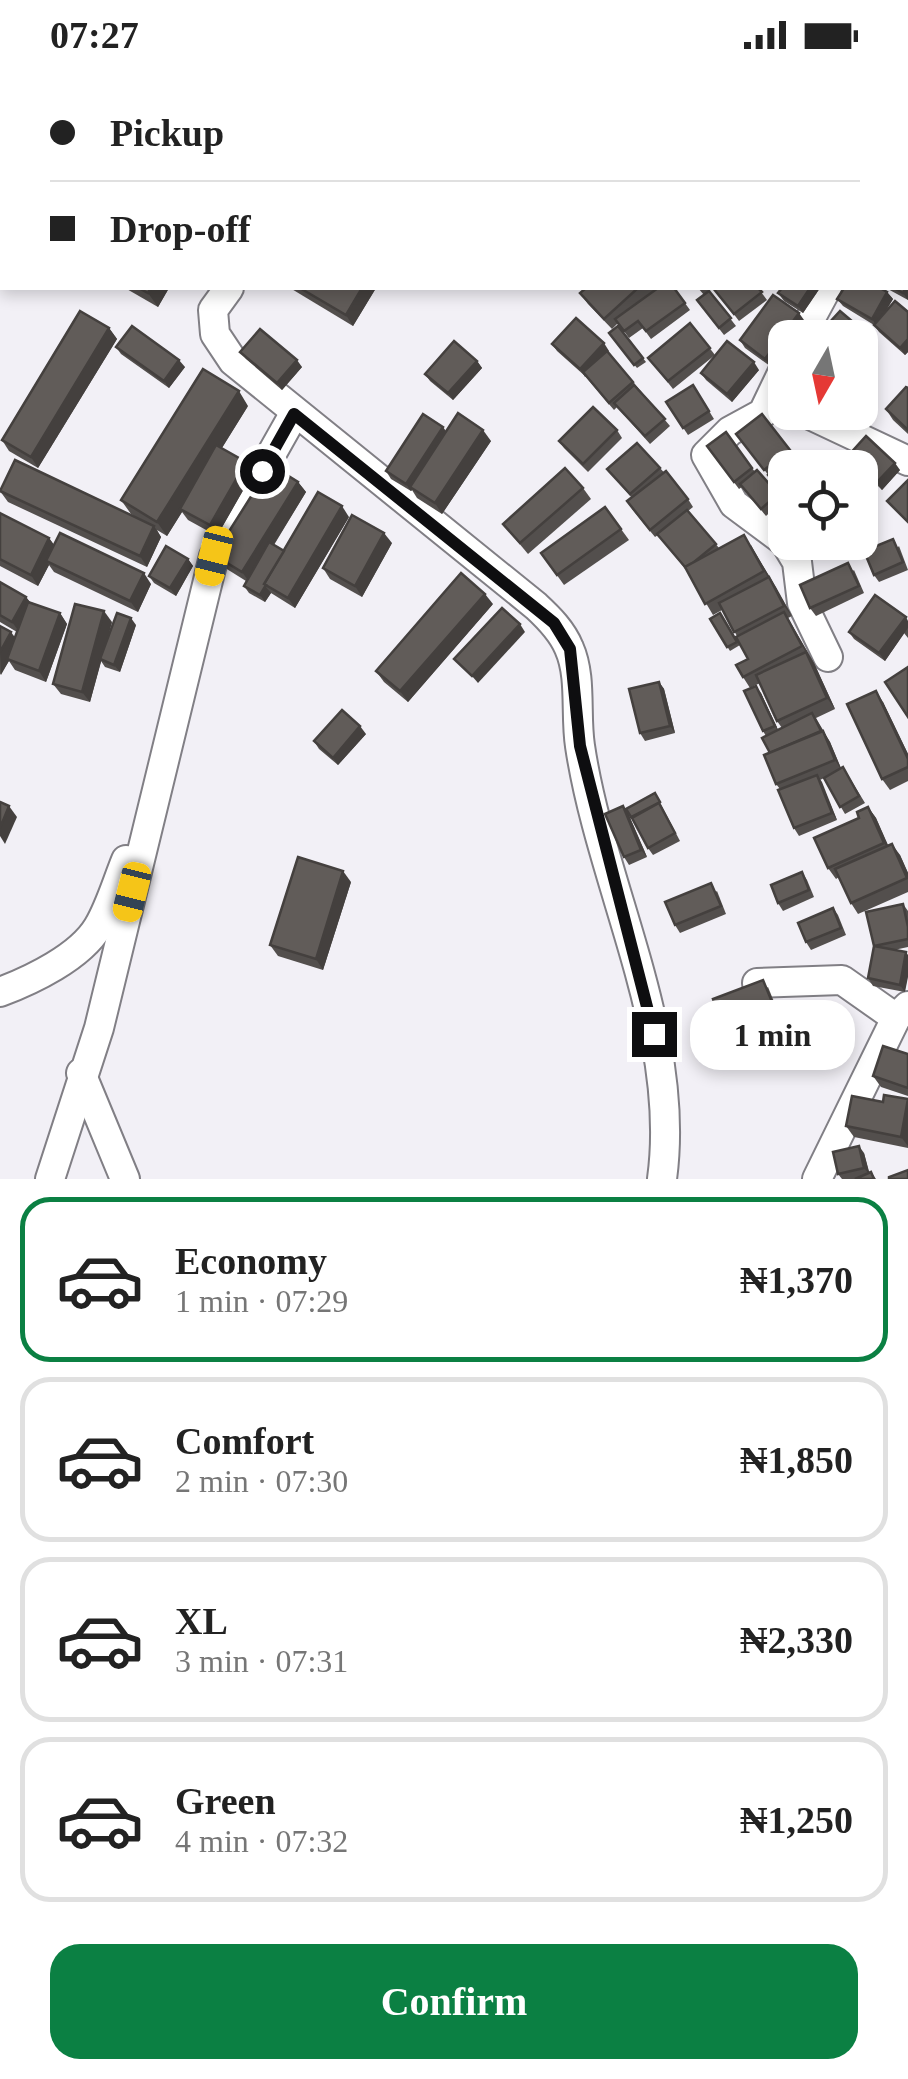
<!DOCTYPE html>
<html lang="en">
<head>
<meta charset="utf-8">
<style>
  :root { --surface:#fff; --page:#f2f2f2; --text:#222; --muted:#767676; --line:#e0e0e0; --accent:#0b8043 }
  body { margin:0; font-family:"Times New Roman",serif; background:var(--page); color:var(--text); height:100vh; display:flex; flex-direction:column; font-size:38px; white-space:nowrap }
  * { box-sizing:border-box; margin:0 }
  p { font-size:32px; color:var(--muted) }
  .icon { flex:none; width:55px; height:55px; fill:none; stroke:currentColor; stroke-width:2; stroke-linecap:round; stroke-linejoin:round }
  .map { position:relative; height:1109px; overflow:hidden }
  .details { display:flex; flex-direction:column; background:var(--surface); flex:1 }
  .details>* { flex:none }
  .top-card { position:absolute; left:0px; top:0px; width:910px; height:220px; box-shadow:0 5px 15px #0003; display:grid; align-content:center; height:220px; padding:0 50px; background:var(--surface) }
  .needle { width:65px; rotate:189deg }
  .controls { position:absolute; left:768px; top:250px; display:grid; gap:20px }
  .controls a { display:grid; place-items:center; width:110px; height:110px; border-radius:20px; background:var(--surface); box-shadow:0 5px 15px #0003; font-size:50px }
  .end { position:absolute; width:45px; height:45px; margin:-22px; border:12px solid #0e0e10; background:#fff; box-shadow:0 0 0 5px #fff }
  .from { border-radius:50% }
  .bubble { position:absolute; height:70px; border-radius:30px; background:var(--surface); box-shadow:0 5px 15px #0003; font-size:32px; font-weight:700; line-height:70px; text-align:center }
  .car { position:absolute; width:30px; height:60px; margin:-30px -15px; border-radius:12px; box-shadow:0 0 8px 2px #0007; background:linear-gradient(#f5c518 24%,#345 0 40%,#f5c518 0 76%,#345 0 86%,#f5c518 0) }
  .top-card b { display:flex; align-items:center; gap:35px; height:95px; font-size:38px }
  .top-card b+b { border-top:2px solid var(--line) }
  .top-card i { width:25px; height:25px; background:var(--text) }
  ul { padding:18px 0 0; list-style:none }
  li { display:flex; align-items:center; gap:30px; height:165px; margin:0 20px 15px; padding:0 30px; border:5px solid var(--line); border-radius:30px }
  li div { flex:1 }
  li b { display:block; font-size:38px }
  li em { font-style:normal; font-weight:700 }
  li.selected { border-color:var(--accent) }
  li>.icon { width:90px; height:90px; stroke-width:1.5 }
  .button { display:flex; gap:20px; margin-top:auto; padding:20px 50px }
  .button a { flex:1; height:115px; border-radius:30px; background:var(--accent); color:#fff; font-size:40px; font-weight:700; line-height:115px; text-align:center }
  .status { display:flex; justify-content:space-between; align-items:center; height:70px; padding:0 50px; background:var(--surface); direction:ltr }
  .status svg { height:28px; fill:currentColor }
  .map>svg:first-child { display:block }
</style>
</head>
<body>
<div class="status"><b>07:27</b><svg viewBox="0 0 49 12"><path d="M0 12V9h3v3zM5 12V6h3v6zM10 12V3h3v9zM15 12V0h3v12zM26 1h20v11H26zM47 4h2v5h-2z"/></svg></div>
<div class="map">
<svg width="908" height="1109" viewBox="0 0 908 1109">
  <rect width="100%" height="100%" fill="#f2f0f6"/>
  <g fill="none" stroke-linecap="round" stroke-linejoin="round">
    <defs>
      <g id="minor">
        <path d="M229 218 213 240 215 264 233 291 536 536C549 548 562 561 569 578 582 607 575 644 580 676 601 817 682 963 662 1109"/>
        <path d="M800 268 827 218"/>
        <path d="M785 297 763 343 730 361 706 385 734 434 785 472"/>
        <path d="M804 342 908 391"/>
        <path d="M785 472 797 492 802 533 828 587"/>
        <path d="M757 913 842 910 896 948"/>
        <path d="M0 922C32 910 80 887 98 857 110 837 117 812 126 790"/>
        <path d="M81 1003 125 1109"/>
        <path d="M50 1109 99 958 214 486 294 344"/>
        <path d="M817 1109 896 948 908 936"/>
      </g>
    </defs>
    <use href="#minor" stroke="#817f85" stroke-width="32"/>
    <use href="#minor" stroke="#fff" stroke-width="28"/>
  </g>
  <g fill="#534f4d">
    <path d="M0 0H26V2H2V6H0Z"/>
    <path d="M157 0H204L203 2H159Z"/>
    <path d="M125 218H169L158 237Z"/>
    <path d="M290 218H376L353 256Z"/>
    <path d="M586 218H674L690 240 651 269 643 258 629 268 618 253 612 259 588 234 580 223Z"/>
    <path d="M698 218H758L767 230 739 251 714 218 709 221 736 256 724 265 697 230 704 225Z"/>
    <path d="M782 218H820L803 243 784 231 778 223Z"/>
    <path d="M886 218H908V230Z"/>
    <path d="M887 222 893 229 884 243 908 242V282L905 285 879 262 874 255 843 236 837 229Z"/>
    <path d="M804 250 791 268H785V276L770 296 745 278 740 270Z"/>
    <path d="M690 253 715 285 673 319 654 295Z"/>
    <path d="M618 256 646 292 637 298 609 263Z"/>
    <path d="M109 258 117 269 38 398 9 381 2 370Z"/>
    <path d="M552 274 609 281 608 282 670 356 650 374 617 337 614 340 585 306 557 281Z"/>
    <path d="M116 277 185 297 169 318 121 284Z"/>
    <path d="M240 282 302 297 282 320 246 289Z"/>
    <path d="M477 291 482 298 453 330 430 311 425 304Z"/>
    <path d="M785 294V326L778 323 773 315Z"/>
    <path d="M759 300 732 332 706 310 701 303Z"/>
    <path d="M860 311 871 324 860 335Z"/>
    <path d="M693 315 714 349 688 365 666 332Z"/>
    <path d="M908 318V364L893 350 886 339Z"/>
    <path d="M248 336 222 378 253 403 217 466 188 450 182 442 167 466 157 460 161 467 147 497 8 432 0 421 139 449 131 444 121 430Z"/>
    <path d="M617 360 622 368 588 402 564 378 559 371Z"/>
    <path d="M446 361 491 371 442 444 417 428 412 420 411 421 391 409 386 401Z"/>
    <path d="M726 362 755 402 782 431 766 446 742 417 739 419 707 376Z"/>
    <path d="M736 364 790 380 795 387 785 398V426Z"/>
    <path d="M848 386 900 400 882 420 860 398 853 393Z"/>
    <path d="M660 398 688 429 693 437 688 441 719 478 751 475 792 546 788 548 814 593 835 639 816 648 830 672 841 698 843 697 848 705 865 733 845 744 824 708 820 710 837 750 799 766 794 758 780 719 776 714 766 666 763 661 761 623 778 660 782 658 777 651 760 613 750 618 743 607 748 589 737 566 722 540 713 545 687 501 658 465 655 467 632 439V428L607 399Z"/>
    <path d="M298 412 306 422 274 475 284 481 349 447 295 538 271 523 265 532 249 523 244 516 246 511 222 496 214 485Z"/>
    <path d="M583 418 591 429 528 484 503 454Z"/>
    <path d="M860 424 866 433 863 435 869 444 860 450Z"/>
    <path d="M605 437 629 470 564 515 541 483Z"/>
    <path d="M0 443 49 468 54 475 151 514 138 542 54 502 49 495 38 516 0 496Z"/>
    <path d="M803 472H826L810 483Z"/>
    <path d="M392 473 362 527 330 509 323 498Z"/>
    <path d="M899 476 908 500 879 512 874 505Z"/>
    <path d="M188 489 193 496 176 526 154 513 149 506Z"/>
    <path d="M854 500 864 523 816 546 810 538Z"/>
    <path d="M0 512 26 527 30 532 60 543 67 554 46 612 15 600 9 591 0 605V556L15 568 17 562 0 552Z"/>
    <path d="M493 534 408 632 384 612 376 601Z"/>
    <path d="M720 543 740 575 730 581 710 549Z"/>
    <path d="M112 552 106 573 136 555 120 602 105 597 101 591 90 632 61 624 53 614Z"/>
    <path d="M908 558V568L904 563 885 591 854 569 849 562Z"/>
    <path d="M659 612 664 619 675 663 645 671 640 663Z"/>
    <path d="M883 632 908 684V711L890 720 882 709Z"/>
    <path d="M366 664 338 695 319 679 314 671Z"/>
    <path d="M655 723 680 771 653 785 648 778Z"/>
    <path d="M868 737 876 748 888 776 900 785 908 803V822L858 844 851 833 839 807 836 809 828 798 859 748Z"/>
    <path d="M628 743 647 787 629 795 624 787Z"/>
    <path d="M802 802 807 810 814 827 783 841 778 833Z"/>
    <path d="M351 812 323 900 278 886 270 875Z"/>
    <path d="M717 821 726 844 680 863 675 855Z"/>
    <path d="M903 834 908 841V877L894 880 905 922 873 916 868 908 874 876Z"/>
    <path d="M833 838 838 845 846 865 811 880 806 872Z"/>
    <path d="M768 917 777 939 727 958 722 951Z"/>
    <path d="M908 984V1026L881 1017 873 1006Z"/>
    <path d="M908 1029V1078L854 1067 846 1056 883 1032Z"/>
    <path d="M864 1083 869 1103 871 1102 876 1109H842L838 1104Z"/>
  </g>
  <g fill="#44403e">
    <path d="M908 214V230L903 223 908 218Z"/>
    <path d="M151 218H169L158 237 148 223Z"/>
    <path d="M362 218H376L353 256 346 245Z"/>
    <path d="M810 218H820L803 243 798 236Z"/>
    <path d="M887 222 893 229 877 256 872 249Z"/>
    <path d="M799 243 804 250 791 268H785V276L770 296 765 289Z"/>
    <path d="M109 258 117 269 38 398 31 387Z"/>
    <path d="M867 264 872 272 860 285V272Z"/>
    <path d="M908 269V282L905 285 900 278Z"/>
    <path d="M604 273 609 281 585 307 580 299Z"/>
    <path d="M179 290 185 297 169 318 164 311Z"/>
    <path d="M297 290 302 297 282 320 277 313Z"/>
    <path d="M477 291 482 298 453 330 448 323Z"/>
    <path d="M754 292 759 300 732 332 727 324Z"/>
    <path d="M239 321 248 336 183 440 180 439 182 442 167 466 157 452Z"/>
    <path d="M443 357 448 364 410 417 412 420 411 421 406 414Z"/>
    <path d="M483 360 491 371 442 444 435 433Z"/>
    <path d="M246 392 253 403 217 466 210 455Z"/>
    <path d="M895 393 900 400 882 420 877 412Z"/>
    <path d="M298 412 306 422 250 513 242 502Z"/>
    <path d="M342 436 349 447 295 538 288 528Z"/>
    <path d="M154 456 161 467 147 497 140 486Z"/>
    <path d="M384 463 392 473 362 527 355 516Z"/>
    <path d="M744 465 776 517 792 546 784 536Z"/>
    <path d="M49 468 57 479 46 491 49 495 38 516 31 505Z"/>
    <path d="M188 489 193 496 176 526 170 518Z"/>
    <path d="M144 503 151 514 138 542 130 531Z"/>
    <path d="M265 516 271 523 265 532 260 525Z"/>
    <path d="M485 524 493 534 408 632 400 621Z"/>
    <path d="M26 527 34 538 20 563 12 552Z"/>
    <path d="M104 541 112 552 90 632 82 622Z"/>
    <path d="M784 542 814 593 835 639 827 628 806 583Z"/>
    <path d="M60 543 67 554 46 612 39 601Z"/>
    <path d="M906 547 908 551V558L885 591 879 583Z"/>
    <path d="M131 548 136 555 120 602 114 595Z"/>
    <path d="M520 554 525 562 478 613 472 606Z"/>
    <path d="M11 562 19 573 1 605 0 582Z"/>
    <path d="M659 612 664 619 675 663 670 656Z"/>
    <path d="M756 616 761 623 780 664 775 656Z"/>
    <path d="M876 621 883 632 908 684V689Z"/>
    <path d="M812 643 830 672 842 701 835 690Z"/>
    <path d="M360 656 366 664 338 695 333 688Z"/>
    <path d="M817 705 822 712 837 750 832 743Z"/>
    <path d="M9 736 17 747 5 774 0 766V758Z"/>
    <path d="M623 736 628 743 647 787 641 780Z"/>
    <path d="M868 737 876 748 892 784 884 773Z"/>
    <path d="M892 774 900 785 908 803V809Z"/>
    <path d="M343 801 351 812 323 900 316 889Z"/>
    <path d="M906 882 908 885V907L905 922 900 915Z"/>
    <path d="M908 1033V1076L901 1067Z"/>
    <path d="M859 1076 864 1083 870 1105 864 1098Z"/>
  </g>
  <g fill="#615c59" stroke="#44403e" stroke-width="2.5">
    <path d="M168 0H195V2Z"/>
    <path d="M405 0H462L460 2H409Z"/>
    <path d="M719 0H743L741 2H723Z"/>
    <path d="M820 0H863L861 2H818Z"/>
    <path d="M139 218H151L148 223Z"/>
    <path d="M300 218H362L346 245Z"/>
    <path d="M586 218H638L604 249 580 223Z"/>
    <path d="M658 218H674L685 233 646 261 638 251 624 261 615 249Z"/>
    <path d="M713 218H758L762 222 734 244Z"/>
    <path d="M782 218H810L798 236 778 223Z"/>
    <path d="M844 218H880L887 222 872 249 837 229Z"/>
    <path d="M894 218H906L903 223Z"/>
    <path d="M709 221 731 248 719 258 697 230Z"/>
    <path d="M773 225 799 243 765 289 740 270Z"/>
    <path d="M895 231 908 242V269L900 278 874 255Z"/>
    <path d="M80 241 109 258 31 387 2 370Z"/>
    <path d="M840 241 867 264 860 272V268H822L818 265Z"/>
    <path d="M576 248 604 273 580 299 552 274Z"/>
    <path d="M690 253 710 278 668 311 648 288Z"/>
    <path d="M132 256 179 290 164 311 116 277Z"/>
    <path d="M618 256 643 288 634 295 609 263Z"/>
    <path d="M260 259 297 290 277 313 240 282Z"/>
    <path d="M454 271 477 291 448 323 425 304Z"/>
    <path d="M727 271 754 292 727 324 701 303Z"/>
    <path d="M607 281 633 312 609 333 583 302Z"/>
    <path d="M785 294V322L773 315Z"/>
    <path d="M203 299 239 321 157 452 121 430Z"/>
    <path d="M860 311 866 317 860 322Z"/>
    <path d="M634 315 665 349 645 366 614 333Z"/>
    <path d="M693 315 709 341 683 358 666 332Z"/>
    <path d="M906 317 908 318V360L886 339Z"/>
    <path d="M593 337 617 360 583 394 559 371Z"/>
    <path d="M458 343 483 360 435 433 410 417Z"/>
    <path d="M423 344 443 357 406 414 386 401Z"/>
    <path d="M762 344 790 380 764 400 736 364Z"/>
    <path d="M726 362 752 398 734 412 707 376Z"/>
    <path d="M866 366 895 393 877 412 848 386Z"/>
    <path d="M637 373 660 398 630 424 607 399Z"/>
    <path d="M216 375 246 392 210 455 180 439Z"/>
    <path d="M792 384 803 398H785V421L783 423 768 405Z"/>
    <path d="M15 390 154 456 140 486 0 421Z"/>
    <path d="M829 390 836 398H819Z"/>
    <path d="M271 395 298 412 242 502 214 485Z"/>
    <path d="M565 398 583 418 520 473 503 454Z"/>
    <path d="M757 400 778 424 761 439 740 414Z"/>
    <path d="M666 401 688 429 650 460 627 431Z"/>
    <path d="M908 410V452L887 431Z"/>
    <path d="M318 422 342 436 288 528 264 514Z"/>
    <path d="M785 429V448L775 436Z"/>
    <path d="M605 437 621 459 557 505 541 483Z"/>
    <path d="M687 440 716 474 694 492 685 497 657 464Z"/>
    <path d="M0 443 49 468 31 505 0 489Z"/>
    <path d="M352 445 384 463 355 516 323 498Z"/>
    <path d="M60 463 144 503 130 531 46 491Z"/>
    <path d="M744 465 764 501 705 534 685 497Z"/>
    <path d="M893 469 903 492 874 505 864 481Z"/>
    <path d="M269 472 284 481 264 514 266 515 260 525 244 516Z"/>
    <path d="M166 476 188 489 170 518 149 506Z"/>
    <path d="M848 493 859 516 810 538 800 515Z"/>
    <path d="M461 503 485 524 400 621 376 601Z"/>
    <path d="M769 507 784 536 734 562 719 533Z"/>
    <path d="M0 512 26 527 12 552 0 545Z"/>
    <path d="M875 525 906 547 879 583 849 562Z"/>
    <path d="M28 532 60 543 39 601 7 589Z"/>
    <path d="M75 534 104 541 82 622 53 614Z"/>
    <path d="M502 538 520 554 472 606 454 589Z"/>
    <path d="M784 542 802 576 743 607 736 595 748 589 736 567Z"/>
    <path d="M117 543 131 548 114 595 100 589Z"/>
    <path d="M720 543 737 572 727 577 710 549Z"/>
    <path d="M0 556 11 562 0 582Z"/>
    <path d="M806 582 827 628 777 651 756 605Z"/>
    <path d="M908 597V647L885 612Z"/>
    <path d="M659 612 670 656 640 663 629 619Z"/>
    <path d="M756 616 775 656 763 661 744 621Z"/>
    <path d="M876 621 908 689V697L882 709 847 634Z"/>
    <path d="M342 640 360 656 333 688 314 671Z"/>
    <path d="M812 643 821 661 770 683 762 668Z"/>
    <path d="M823 661 835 690 776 714 764 685Z"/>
    <path d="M843 697 859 726 840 737 824 708Z"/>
    <path d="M817 705 832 743 794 758 778 720Z"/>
    <path d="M655 723 660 732 631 747 626 739Z"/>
    <path d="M0 732 9 736 0 758Z"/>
    <path d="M659 733 675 763 648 778 632 748Z"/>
    <path d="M623 736 641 780 624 787 605 744Z"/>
    <path d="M868 737 884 773 828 798 814 768 859 748 857 742Z"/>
    <path d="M892 774 907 808 851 833 835 799Z"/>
    <path d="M298 787 343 801 316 889 270 875Z"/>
    <path d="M802 802 809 820 778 833 771 815Z"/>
    <path d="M711 813 721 836 675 855 665 832Z"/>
    <path d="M903 834 908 857V869L874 876 906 882 900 915 868 908 874 876 866 842Z"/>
    <path d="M833 838 841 858 806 872 798 853Z"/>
    <path d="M763 910 772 932 722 951 713 929Z"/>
    <path d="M883 976 908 984V1018L873 1006Z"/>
    <path d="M884 1025 908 1029 901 1067 846 1056 852 1026 883 1032Z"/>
    <path d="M859 1076 864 1098 838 1104 833 1082Z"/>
    <path d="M908 1100V1109H889V1107Z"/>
    <path d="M871 1102 874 1109H855Z"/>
  </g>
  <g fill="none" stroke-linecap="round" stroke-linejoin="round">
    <path stroke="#0e0e10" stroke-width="12" d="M262 401 294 344 554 553 570 579 580 676 654 964"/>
  </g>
</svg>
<div class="controls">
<a><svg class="needle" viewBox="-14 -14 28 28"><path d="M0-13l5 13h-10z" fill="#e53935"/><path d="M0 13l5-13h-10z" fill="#767676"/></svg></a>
<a><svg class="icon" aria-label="locate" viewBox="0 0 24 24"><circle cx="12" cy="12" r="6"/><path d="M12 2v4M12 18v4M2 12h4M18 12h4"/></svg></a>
</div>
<i class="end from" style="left:262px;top:401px"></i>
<i class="end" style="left:654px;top:964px"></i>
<div class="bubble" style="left:690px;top:930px;width:165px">1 min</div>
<i class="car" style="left:214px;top:486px;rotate:194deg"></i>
<i class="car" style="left:132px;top:822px;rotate:194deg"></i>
<div class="top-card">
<b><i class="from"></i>Pickup</b>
<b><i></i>Drop-off</b>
</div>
</div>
<section class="details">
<ul>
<li class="selected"><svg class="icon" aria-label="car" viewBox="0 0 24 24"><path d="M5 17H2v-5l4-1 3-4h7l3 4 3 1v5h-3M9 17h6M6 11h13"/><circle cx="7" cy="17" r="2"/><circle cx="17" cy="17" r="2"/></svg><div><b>Economy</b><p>1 min · 07:29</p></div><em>₦1,370</em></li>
<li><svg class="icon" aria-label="car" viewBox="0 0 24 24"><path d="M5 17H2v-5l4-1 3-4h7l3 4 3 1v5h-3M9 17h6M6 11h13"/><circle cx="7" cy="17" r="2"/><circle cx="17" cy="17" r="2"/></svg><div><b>Comfort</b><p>2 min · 07:30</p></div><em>₦1,850</em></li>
<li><svg class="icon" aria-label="car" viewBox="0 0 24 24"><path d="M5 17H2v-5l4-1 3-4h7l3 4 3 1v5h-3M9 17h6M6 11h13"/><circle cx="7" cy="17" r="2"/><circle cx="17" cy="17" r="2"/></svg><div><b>XL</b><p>3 min · 07:31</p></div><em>₦2,330</em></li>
<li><svg class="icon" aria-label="car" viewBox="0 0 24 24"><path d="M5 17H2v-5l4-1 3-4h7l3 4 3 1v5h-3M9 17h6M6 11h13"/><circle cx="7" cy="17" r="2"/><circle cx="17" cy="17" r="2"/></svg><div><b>Green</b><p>4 min · 07:32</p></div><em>₦1,250</em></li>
</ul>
<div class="button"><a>Confirm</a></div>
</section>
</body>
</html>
